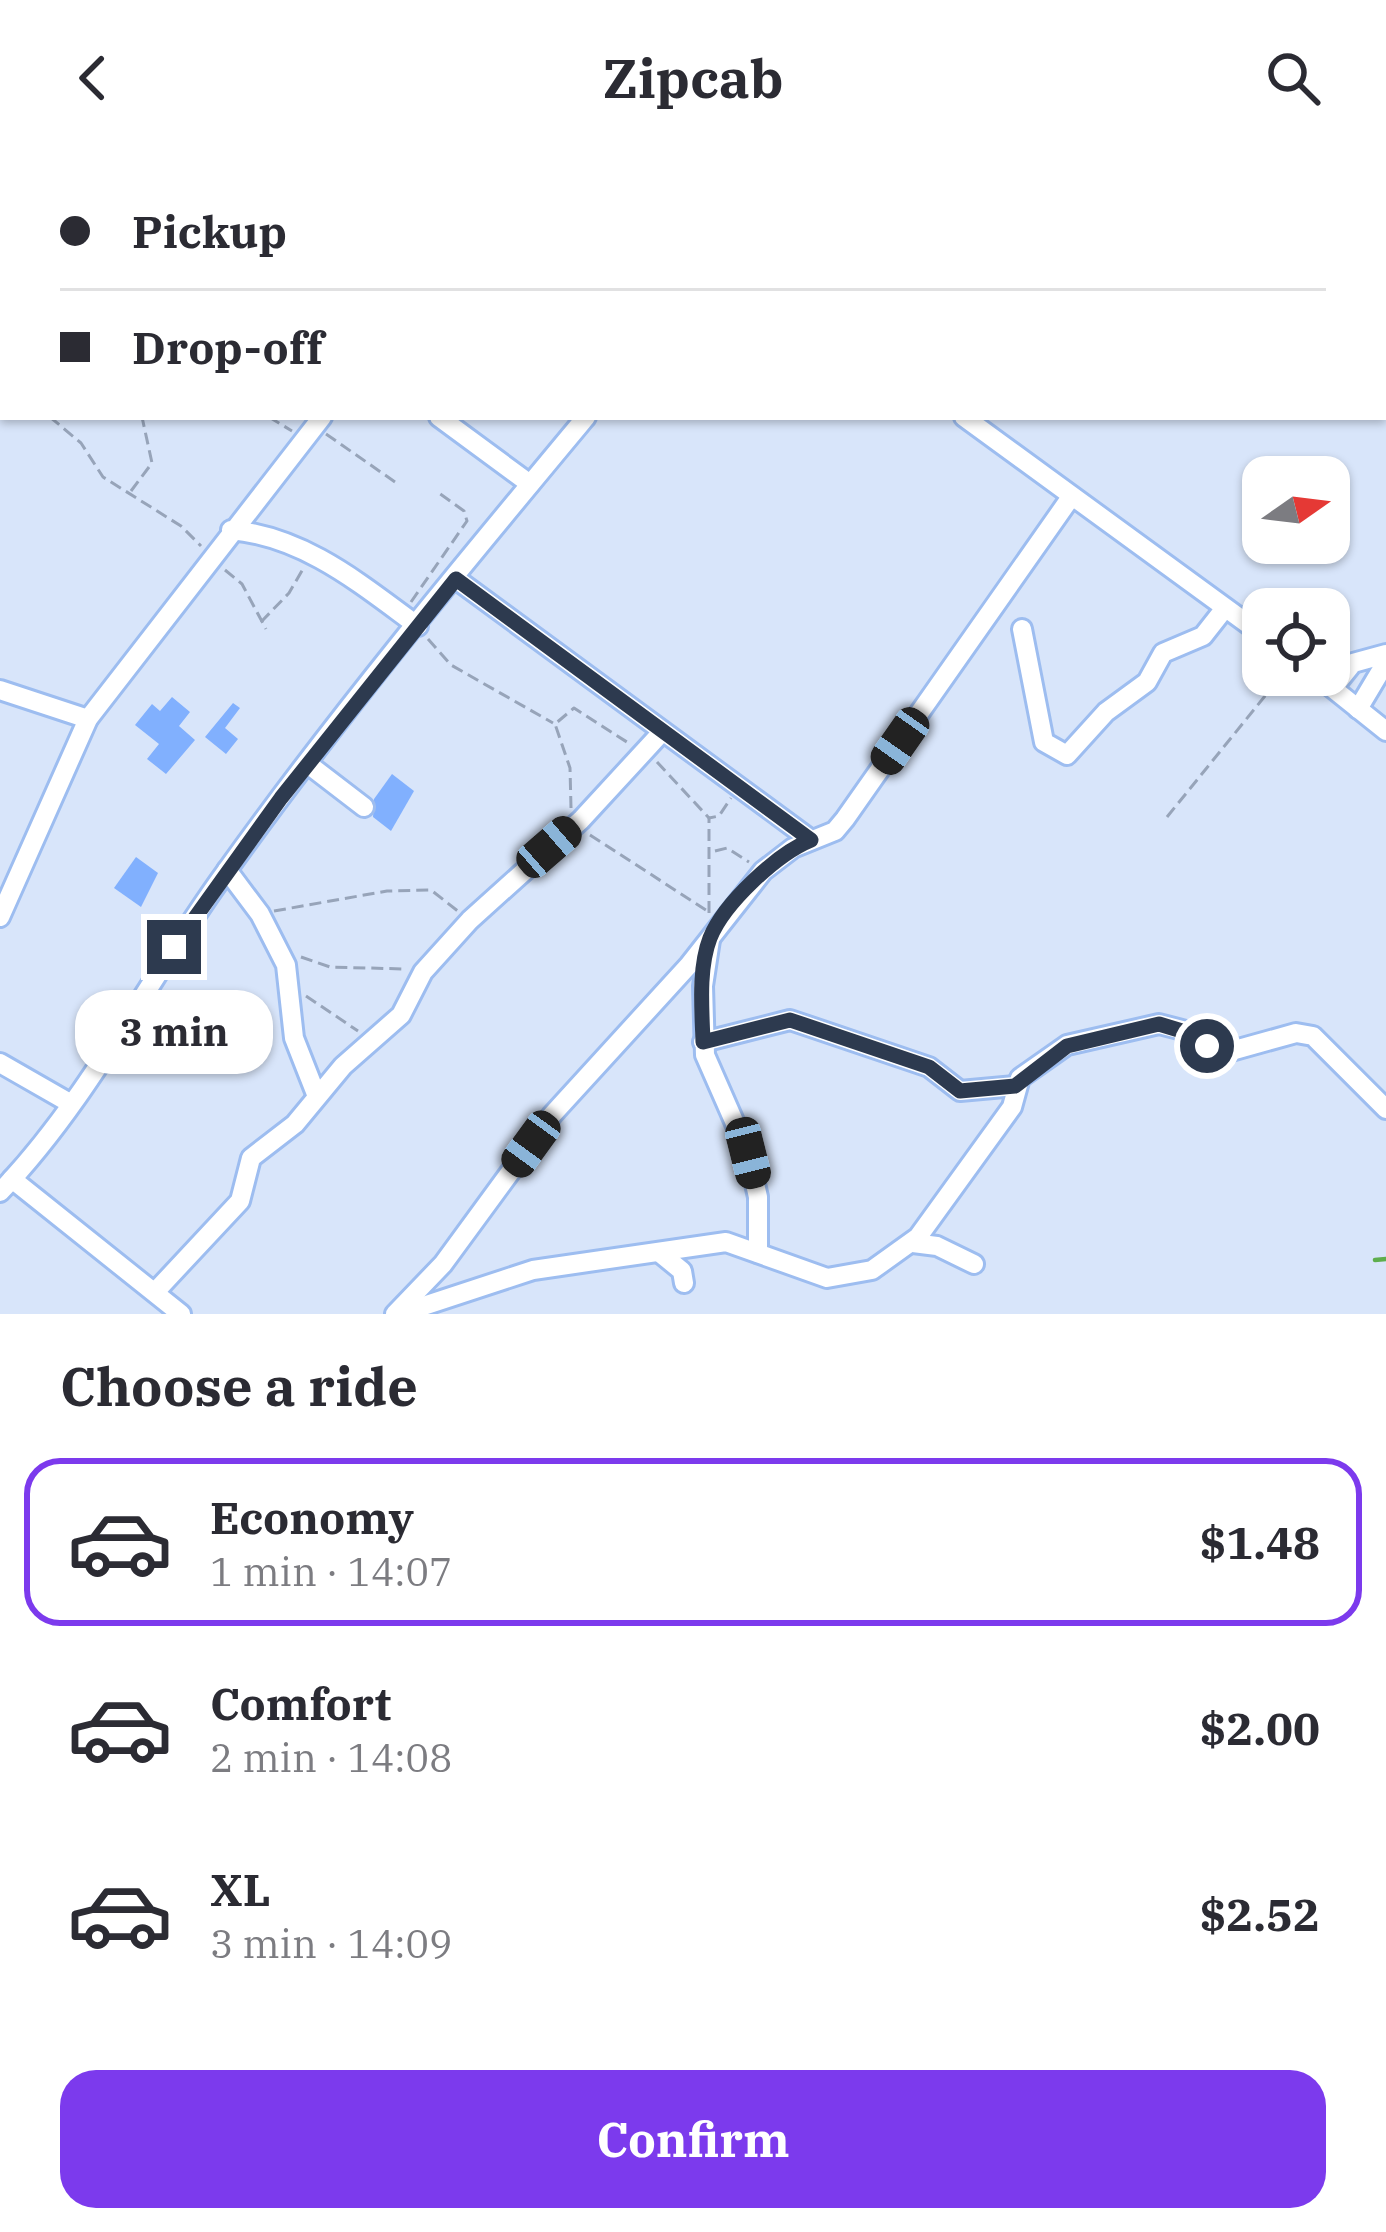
<!DOCTYPE html>
<html lang="en">
<head>
<meta charset="utf-8">
<style>
  :root { --surface:#fff; --page:#f2f2f3; --text:#2b2b33; --muted:#7c7c81; --line:#e1e1e2; --accent:#7c3aed }
  body { margin:0; font-family:"IBM Plex Serif",serif; background:var(--page); color:var(--text); height:100vh; display:flex; flex-direction:column; font-size:45px; white-space:nowrap }
  * { box-sizing:border-box; margin:0 }
  p { font-size:39px; color:var(--muted) }
  .icon { flex:none; width:66px; height:66px; fill:none; stroke:currentColor; stroke-width:2; stroke-linecap:round; stroke-linejoin:round }
  .map { position:relative; height:1158px; overflow:hidden }
  .drawer { display:flex; flex-direction:column; background:var(--surface); flex:1 }
  .drawer>* { flex:none }
  .banner { position:absolute; left:0px; top:0px; width:1386px; height:264px; box-shadow:0 3px 9px #0004; display:grid; align-content:center; height:264px; padding:0 60px; background:var(--surface) }
  .needle { width:78px; rotate:76deg }
  .controls { position:absolute; left:1242px; top:300px; display:grid; gap:24px }
  .controls a { display:grid; place-items:center; width:108px; height:108px; border-radius:24px; background:var(--surface); box-shadow:0 3px 9px #0004; font-size:60px }
  .end { position:absolute; width:54px; height:54px; margin:-27px; border:15px solid #2d3a4f; background:#fff; box-shadow:0 0 0 6px #fff }
  .from { border-radius:50% }
  .bubble { position:absolute; height:84px; border-radius:36px; background:var(--surface); box-shadow:0 3px 9px #0004; font-size:39px; font-weight:700; line-height:84px; text-align:center }
  .car { position:absolute; width:36px; height:72px; margin:-36px -18px; border-radius:15px; box-shadow:0 0 9px 3px #0007; background:linear-gradient(#222 24%,#8ab4d8 0 40%,#222 0 76%,#8ab4d8 0 86%,#222 0) }
  .banner b { display:flex; align-items:center; gap:42px; height:114px; font-size:45px }
  .banner b+b { border-top:3px solid var(--line) }
  .banner i { width:30px; height:30px; background:var(--text) }
  ul { padding:0; list-style:none }
  li { display:flex; align-items:center; gap:36px; height:168px; margin:0 24px 18px; padding:0 36px; border:6px solid transparent; border-radius:36px }
  li div { flex:1 }
  li b { display:block; font-size:45px }
  li em { font-style:normal; font-weight:700 }
  li.selected { border-color:var(--accent) }
  li>.icon { width:108px; height:108px; stroke-width:1.5 }
  h2 { padding:0 60px; font-size:54px; line-height:144px }
  .action { display:flex; gap:24px; margin-top:auto; padding:24px 60px }
  .action a { flex:1; height:138px; border-radius:36px; background:var(--accent); color:#fff; font-size:48px; font-weight:700; line-height:138px; text-align:center }
  header { display:flex; justify-content:space-between; align-items:center; height:156px; padding:0 60px; background:var(--surface); font-size:54px; font-weight:700 }
  .map>svg:first-child { display:block }
</style>
</head>
<body>
<header><svg class="icon" aria-label="back" viewBox="0 0 24 24"><path d="M15 5l-7 7 7 7"/></svg>Zipcab<svg class="icon" aria-label="search" viewBox="0 0 24 24"><circle cx="10" cy="10" r="6"/><path d="M15 15l6 6"/></svg></header>
<div class="map">
<svg width="1386" height="1158" viewBox="0 0 1386 1158">
  <rect width="100%" height="100%" fill="#d8e5fa"/>
  <g fill="none" stroke-linecap="round" stroke-linejoin="round">
    <path stroke="#5eae4d" stroke-width="4.5" d="M1375 1104 1386 1103"/>
  </g>
  <g fill="#81b0fe">
    <path d="M172 541 190 556 179 570 195 584 166 618 147 603 159 588 135 569 152 548 160 555Z"/>
    <path d="M233 547 240 552 225 572 238 583 226 598 205 581Z"/>
    <path d="M392 618 414 635 391 675 373 661 374 643Z"/>
    <path d="M136 701 158 717 141 751 114 732Z"/>
  </g>
  <g fill="none" stroke-linecap="round" stroke-linejoin="round">
    <defs>
      <g id="minor">
        <path d="M87 0 88 3"/>
        <path d="M617 0 621 3"/>
        <path d="M1268 3 1269 0"/>
        <path d="M0 26 3 28"/>
        <path d="M0 145 3 144"/>
        <path d="M439 261 530 328"/>
        <path d="M964 261 1263 479"/>
        <path d="M231 374C305 381 359 427 418 470"/>
        <path d="M456 423 811 684"/>
        <path d="M1022 473 1044 586 1067 599 1106 556 1147 526 1163 497 1203 480 1225 452"/>
        <path d="M1316 519 1386 575"/>
        <path d="M1333 532 1353 507 1386 498"/>
        <path d="M0 534 88 563"/>
        <path d="M1358 553 1386 506"/>
        <path d="M308 608 364 651"/>
        <path d="M227 714 260 758 286 809 294 882 316 938"/>
        <path d="M0 761 88 563 322 261"/>
        <path d="M710 784 703 830 705 899 748 997 758 1041V1097"/>
        <path d="M703 886 790 864 929 911 960 935 1015 930"/>
        <path d="M0 907 68 946"/>
        <path d="M12 1023 181 1158"/>
        <path d="M0 1036C88 945 150 820 225 717 337 560 462 410 586 261"/>
        <path d="M913 1087 937 1090 974 1108"/>
        <path d="M660 1097 682 1115 684 1127"/>
        <path d="M155 1136 240 1045 251 1002 295 968 343 910 401 859 423 816 470 764 581 664 662 576"/>
        <path d="M395 1158 443 1108 552 959 689 809 763 715 793 692 835 675 845 663 1071 341"/>
        <path d="M399 1158 533 1114 726 1086 827 1122 872 1114 918 1081 1012 951 1020 922 1067 889 1159 868 1186 875 1224 897 1296 877 1313 880 1386 953"/>
      </g>
    </defs>
    <use href="#minor" stroke="#9dbdf0" stroke-width="24"/>
    <g stroke="#97a4b9" stroke-width="3" stroke-dasharray="12 6" stroke-linecap="butt">
      <path d="M0 219 3 221"/>
      <path d="M50 261 81 287 103 321 181 370 201 390"/>
      <path d="M269 261 292 275"/>
      <path d="M326 278 398 328"/>
      <path d="M131 335 152 307 142 261"/>
      <path d="M225 414 242 428 266 473"/>
      <path d="M411 446 467 365 464 355 436 335"/>
      <path d="M261 466 289 437 303 413"/>
      <path d="M428 483 451 509 553 567"/>
      <path d="M657 606 709 662"/>
      <path d="M571 652 570 612 555 568 574 552 630 588"/>
      <path d="M1167 661 1282 519"/>
      <path d="M590 679 709 756"/>
      <path d="M715 695 727 692 749 706"/>
      <path d="M274 755 387 735 431 734 459 756"/>
      <path d="M709 757V662L719 660 731 642"/>
      <path d="M301 801 330 811 404 813"/>
      <path d="M306 840 358 875"/>
    </g>
    <use href="#minor" stroke="#fff" stroke-width="18"/>
  </g>
  <g fill="none" stroke-linecap="round" stroke-linejoin="round">
    <path stroke="#2d3a4f" stroke-width="15" d="M174 791 281 642 456 423 811 684C777 698 724 747 710 782 698 813 702 854 703 886L790 864 929 911 960 935 1015 930 1067 890 1159 868 1195 879 1207 890"/>
  </g>
</svg>
<div class="controls">
<a><svg class="needle" viewBox="-14 -14 28 28"><path d="M0-13l5 13h-10z" fill="#e53935"/><path d="M0 13l5-13h-10z" fill="#7c7c81"/></svg></a>
<a><svg class="icon" aria-label="locate" viewBox="0 0 24 24"><circle cx="12" cy="12" r="6"/><path d="M12 2v4M12 18v4M2 12h4M18 12h4"/></svg></a>
</div>
<i class="end from" style="left:1207px;top:890px"></i>
<i class="end" style="left:174px;top:791px"></i>
<div class="bubble" style="left:75px;top:834px;width:198px">3 min</div>
<i class="car" style="left:900px;top:585px;rotate:215deg"></i>
<i class="car" style="left:549px;top:691px;rotate:49deg"></i>
<i class="car" style="left:531px;top:988px;rotate:216deg"></i>
<i class="car" style="left:748px;top:997px;rotate:166deg"></i>
<div class="banner">
<b><i class="from"></i>Pickup</b>
<b><i></i>Drop-off</b>
</div>
</div>
<section class="drawer">
<h2>Choose a ride</h2>
<ul>
<li class="selected"><svg class="icon" aria-label="car" viewBox="0 0 24 24"><path d="M5 17H2v-5l4-1 3-4h7l3 4 3 1v5h-3M9 17h6M6 11h13"/><circle cx="7" cy="17" r="2"/><circle cx="17" cy="17" r="2"/></svg><div><b>Economy</b><p>1 min · 14:07</p></div><em>$1.48</em></li>
<li><svg class="icon" aria-label="car" viewBox="0 0 24 24"><path d="M5 17H2v-5l4-1 3-4h7l3 4 3 1v5h-3M9 17h6M6 11h13"/><circle cx="7" cy="17" r="2"/><circle cx="17" cy="17" r="2"/></svg><div><b>Comfort</b><p>2 min · 14:08</p></div><em>$2.00</em></li>
<li><svg class="icon" aria-label="car" viewBox="0 0 24 24"><path d="M5 17H2v-5l4-1 3-4h7l3 4 3 1v5h-3M9 17h6M6 11h13"/><circle cx="7" cy="17" r="2"/><circle cx="17" cy="17" r="2"/></svg><div><b>XL</b><p>3 min · 14:09</p></div><em>$2.52</em></li>
</ul>
<div class="action"><a>Confirm</a></div>
</section>
</body>
</html>
